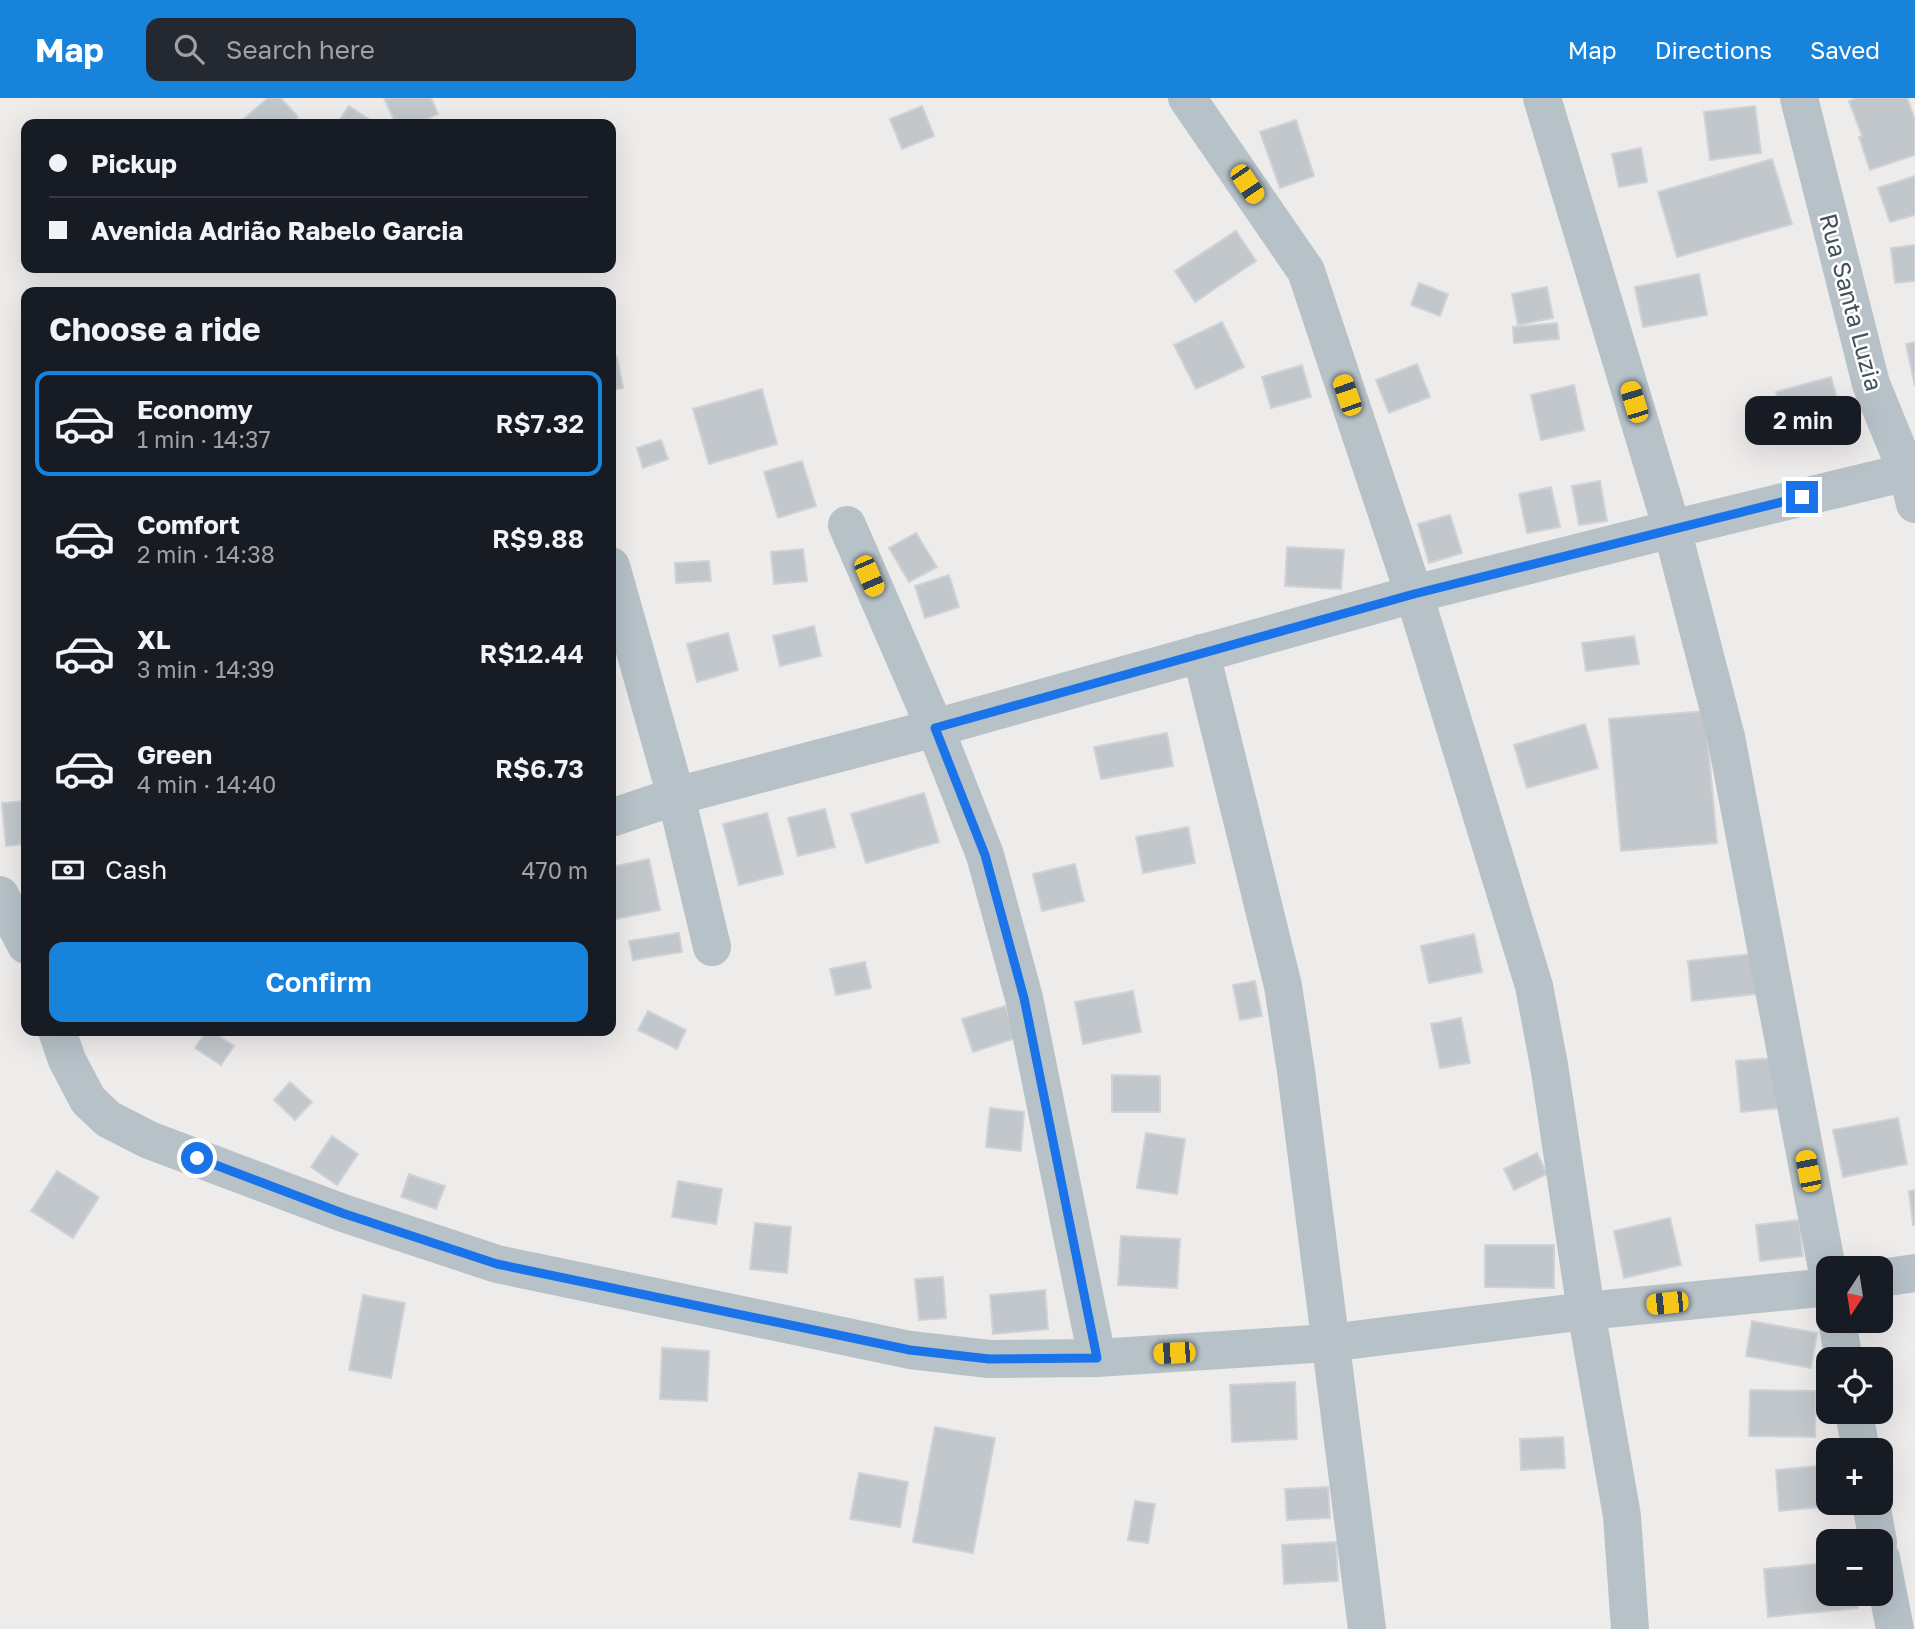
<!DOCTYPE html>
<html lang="en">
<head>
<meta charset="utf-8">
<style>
  :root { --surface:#171b24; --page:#242831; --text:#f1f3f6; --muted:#9ea1a6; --line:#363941; --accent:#1883db }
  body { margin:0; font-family:"Golos Text",sans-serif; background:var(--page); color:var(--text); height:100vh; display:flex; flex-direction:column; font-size:26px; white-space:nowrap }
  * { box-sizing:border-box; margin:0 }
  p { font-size:23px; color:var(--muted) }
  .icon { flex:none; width:38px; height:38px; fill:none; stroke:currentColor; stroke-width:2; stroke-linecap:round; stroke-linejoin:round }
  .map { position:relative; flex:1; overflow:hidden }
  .panel { position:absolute; left:21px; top:189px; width:595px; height:749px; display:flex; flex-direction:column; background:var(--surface); border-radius:14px; box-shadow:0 7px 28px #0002 }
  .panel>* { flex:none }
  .hud { position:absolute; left:21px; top:21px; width:595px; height:154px; border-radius:14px; box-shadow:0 7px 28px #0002; display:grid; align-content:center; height:154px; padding:0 28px; background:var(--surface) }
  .needle { width:46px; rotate:192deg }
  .buttons { position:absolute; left:1816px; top:1158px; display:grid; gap:14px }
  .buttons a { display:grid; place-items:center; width:77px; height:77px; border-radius:14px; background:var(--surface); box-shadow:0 7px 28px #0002; font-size:35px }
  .end { position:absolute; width:32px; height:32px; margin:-16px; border:9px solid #1a73e8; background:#fff; box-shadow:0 0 0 4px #fff }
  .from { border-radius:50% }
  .bubble { position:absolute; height:49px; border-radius:14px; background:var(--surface); box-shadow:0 7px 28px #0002; font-size:23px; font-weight:600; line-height:49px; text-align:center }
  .car { position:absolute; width:21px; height:42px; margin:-21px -10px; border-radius:9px; box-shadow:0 0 5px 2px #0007; background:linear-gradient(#f5c518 24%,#345 0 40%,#f5c518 0 76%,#345 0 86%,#f5c518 0) }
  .hud b { display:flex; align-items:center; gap:24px; height:66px; font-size:26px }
  .hud b+b { border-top:2px solid var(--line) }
  .hud i { width:18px; height:18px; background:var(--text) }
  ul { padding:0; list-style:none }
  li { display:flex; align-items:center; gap:21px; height:105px; margin:0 14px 10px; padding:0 14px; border:4px solid transparent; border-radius:14px }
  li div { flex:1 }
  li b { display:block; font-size:26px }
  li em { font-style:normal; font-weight:600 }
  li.on { border-color:var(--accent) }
  li>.icon { width:63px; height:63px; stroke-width:1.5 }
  h2 { padding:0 28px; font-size:32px; line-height:84px }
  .pay { display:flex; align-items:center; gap:18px; height:77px; padding:0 28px; font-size:26px }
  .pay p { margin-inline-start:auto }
  .cta { display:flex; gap:14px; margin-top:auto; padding:14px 28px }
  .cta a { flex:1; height:80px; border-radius:14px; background:var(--accent); color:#fff; font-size:28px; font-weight:600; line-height:80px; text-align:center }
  header { display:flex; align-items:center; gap:42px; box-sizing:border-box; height:98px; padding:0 35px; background:var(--accent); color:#fff }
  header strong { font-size:33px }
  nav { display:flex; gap:38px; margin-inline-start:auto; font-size:24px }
  .search { width:490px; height:63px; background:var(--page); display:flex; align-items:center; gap:18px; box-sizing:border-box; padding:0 24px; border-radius:14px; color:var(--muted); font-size:26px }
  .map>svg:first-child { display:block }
</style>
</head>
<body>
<header>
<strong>Map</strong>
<div class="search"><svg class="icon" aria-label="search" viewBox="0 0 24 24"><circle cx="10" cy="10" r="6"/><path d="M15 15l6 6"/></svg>Search here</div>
<nav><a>Map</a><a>Directions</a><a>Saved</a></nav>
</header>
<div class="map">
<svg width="1915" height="1531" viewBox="0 0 1915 1531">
  <rect width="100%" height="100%" fill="#eeebeb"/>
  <g fill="#c2c7cb" stroke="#cfd2d7" stroke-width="2">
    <path d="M268 0H281L298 19 289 26H242L240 24Z"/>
    <path d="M384 0H431L438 16 416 26H396Z"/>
    <path d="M1857 0H1907L1915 22V57L1870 72 1859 39 1862 38 1849 3Z"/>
    <path d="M349 8 376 26H337Z"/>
    <path d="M922 8 934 38 902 51 890 21Z"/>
    <path d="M1755 8 1761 55 1710 62 1704 14Z"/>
    <path d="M1296 22 1314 78 1280 90 1260 34Z"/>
    <path d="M1641 50 1647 84 1619 89 1612 56Z"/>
    <path d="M1772 61 1792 126 1677 159 1658 94Z"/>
    <path d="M1915 78V117L1890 124 1878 90Z"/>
    <path d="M1236 133 1256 163 1195 204 1175 173Z"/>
    <path d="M1915 147V183L1895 185 1891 150Z"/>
    <path d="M1699 176 1707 217 1643 229 1635 189Z"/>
    <path d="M1419 185 1448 196 1440 218 1411 207Z"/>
    <path d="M1547 189 1553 220 1518 227 1512 196Z"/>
    <path d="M1222 224 1244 269 1196 291 1174 247Z"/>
    <path d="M1557 225 1559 241 1514 245 1513 229Z"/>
    <path d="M1915 244V288L1906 246Z"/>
    <path d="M617 259 623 290 611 292V260Z"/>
    <path d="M1417 266 1430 299 1389 315 1376 282Z"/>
    <path d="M1302 267 1311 299 1271 310 1262 279Z"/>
    <path d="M1831 279 1844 326 1789 341 1776 294Z"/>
    <path d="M1574 287 1584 332 1541 342 1531 297Z"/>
    <path d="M762 291 777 346 709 366 693 311Z"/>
    <path d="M661 342 668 361 643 370 637 350Z"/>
    <path d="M802 363 816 408 778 420 764 374Z"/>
    <path d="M1600 383 1607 423 1579 427 1572 388Z"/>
    <path d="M1551 389 1560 429 1527 435 1519 396Z"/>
    <path d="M1450 417 1462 455 1429 465 1418 426Z"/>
    <path d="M916 435 937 469 909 484 889 450Z"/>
    <path d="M1287 449 1344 452 1341 491 1285 488Z"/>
    <path d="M803 451 807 483 774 486 771 454Z"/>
    <path d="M709 463 711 483 676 485 675 465Z"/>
    <path d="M949 477 959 509 925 520 915 488Z"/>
    <path d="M814 528 821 558 780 568 773 538Z"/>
    <path d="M728 535 738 572 697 584 687 546Z"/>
    <path d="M1634 538 1639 566 1586 573 1582 545Z"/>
    <path d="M1705 613 1717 745 1621 753 1609 621Z"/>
    <path d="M1585 626 1598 670 1527 690 1514 647Z"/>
    <path d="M1167 635 1173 668 1101 681 1094 649Z"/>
    <path d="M924 695 939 744 866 765 851 716Z"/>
    <path d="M26 703V746L6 748 2 705Z"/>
    <path d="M825 711 835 749 798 758 788 720Z"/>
    <path d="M767 715 783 776 739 787 723 726Z"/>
    <path d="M1188 729 1195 765 1143 775 1136 739Z"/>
    <path d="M649 761 660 812 611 822V769Z"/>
    <path d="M1075 766 1084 803 1042 813 1033 776Z"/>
    <path d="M679 835 682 854 633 862 629 843Z"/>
    <path d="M1474 836 1482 874 1429 885 1421 848Z"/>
    <path d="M1752 856 1756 896 1692 903 1688 863Z"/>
    <path d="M865 864 871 890 836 897 830 871Z"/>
    <path d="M1255 883 1262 918 1240 922 1233 887Z"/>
    <path d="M1133 893 1141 934 1083 946 1075 904Z"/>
    <path d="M1005 908 1016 940 973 954 962 921Z"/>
    <path d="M648 913 686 932 677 951 638 932Z"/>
    <path d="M1461 920 1470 965 1440 970 1431 926Z"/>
    <path d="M207 933H211L234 948 221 967 195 950Z"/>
    <path d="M1775 960 1780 1010 1741 1014 1736 963Z"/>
    <path d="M1112 977 1160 978V1014H1112Z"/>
    <path d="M290 984 312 1004 295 1022 274 1002Z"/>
    <path d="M990 1010 1024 1014 1021 1053 986 1049Z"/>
    <path d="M1898 1020 1907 1066 1843 1079 1833 1032Z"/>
    <path d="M1146 1035 1185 1041 1177 1096 1137 1090Z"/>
    <path d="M332 1038 358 1056 337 1087 311 1069Z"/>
    <path d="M1537 1055 1547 1076 1514 1092 1504 1071Z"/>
    <path d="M57 1073 99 1099 73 1140 31 1113Z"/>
    <path d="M409 1076 445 1088 436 1111 401 1099Z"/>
    <path d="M678 1083 722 1091 716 1126 672 1119Z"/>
    <path d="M1915 1092V1127H1913L1909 1093Z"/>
    <path d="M1670 1120 1681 1167 1624 1180 1614 1133Z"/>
    <path d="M1799 1122 1803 1158 1760 1163 1756 1127Z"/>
    <path d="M755 1125 791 1129 787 1175 750 1171Z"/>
    <path d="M1121 1138 1180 1141 1177 1190 1118 1187Z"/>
    <path d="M1485 1147H1554V1190L1485 1189Z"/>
    <path d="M943 1179 946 1220 919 1222 915 1181Z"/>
    <path d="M1045 1192 1048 1231 993 1236 990 1197Z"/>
    <path d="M363 1197 405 1205 391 1280 349 1272Z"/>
    <path d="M1752 1223 1817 1235 1811 1270 1746 1258Z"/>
    <path d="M662 1250 709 1253 707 1303 660 1301Z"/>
    <path d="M1295 1284 1297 1341 1232 1344 1230 1287Z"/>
    <path d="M1750 1292 1816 1293 1815 1339 1749 1338Z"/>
    <path d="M935 1329 995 1340 973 1455 913 1444Z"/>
    <path d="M1563 1339 1565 1370 1521 1372 1520 1341Z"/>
    <path d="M1817 1368 1821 1409 1779 1413 1776 1372Z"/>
    <path d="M859 1375 908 1384 900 1429 850 1421Z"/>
    <path d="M1328 1389 1330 1420 1287 1422 1285 1391Z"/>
    <path d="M1135 1403 1155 1406 1148 1445 1128 1442Z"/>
    <path d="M1336 1444 1338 1483 1284 1486 1282 1447Z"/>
    <path d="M1829 1465V1496H1857L1858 1510 1768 1519 1764 1471Z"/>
  </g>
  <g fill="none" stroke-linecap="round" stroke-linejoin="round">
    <g stroke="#b6c2c8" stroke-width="38">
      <path d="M1187 0 1306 173 1414 496 1534 888 1549 967 1586 1213 1622 1418 1630 1531"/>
      <path d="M1542 0 1672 431 1726 639 1829 1181"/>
      <path d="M847 427 935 630 985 757 1024 900 1097 1260"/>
      <path d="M611 468 676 698 712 849"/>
      <path d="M1201 555 1283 888 1296 973 1367 1531"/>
      <path d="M611 720 676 698 935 630 1414 496 1672 431 1907 374 1871 286 1799 0"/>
      <path d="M1837 1223 1844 1262"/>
      <path d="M1854 1314 1861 1353"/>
      <path d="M1871 1405 1878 1444"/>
      <path d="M1881 1460 1895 1531"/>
    </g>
    <g stroke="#b6c2c8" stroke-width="38">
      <path d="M1915 374H1907L1915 406"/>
      <path d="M0 797 26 847"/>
      <path d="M57 933 67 962 88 1002 108 1021 149 1042 343 1115 497 1166 910 1252 989 1261 1097 1260 1329 1245 1586 1213 1829 1189"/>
      <path d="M1881 1180 1915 1175"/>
    </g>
  </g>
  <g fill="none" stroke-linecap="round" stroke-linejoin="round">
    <path stroke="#1a73e8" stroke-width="9" d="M197 1060 342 1115 497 1166 910 1252 989 1261 1097 1260 1024 900 985 757 935 630 1414 496 1802 399"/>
  </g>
  <g text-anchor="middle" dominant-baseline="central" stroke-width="5" stroke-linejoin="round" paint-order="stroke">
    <g font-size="24" fill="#445158" stroke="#fff">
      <text transform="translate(1852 204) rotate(75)">Rua Santa Luzia</text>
    </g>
  </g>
</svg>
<div class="buttons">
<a><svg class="needle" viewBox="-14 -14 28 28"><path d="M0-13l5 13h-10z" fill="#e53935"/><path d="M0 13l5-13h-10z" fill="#9ea1a6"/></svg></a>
<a><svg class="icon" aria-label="locate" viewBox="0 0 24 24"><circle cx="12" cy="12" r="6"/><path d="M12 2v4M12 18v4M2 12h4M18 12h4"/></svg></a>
<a>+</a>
<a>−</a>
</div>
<i class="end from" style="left:197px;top:1060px"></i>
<i class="end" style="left:1802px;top:399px"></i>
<div class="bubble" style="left:1745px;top:298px;width:116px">2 min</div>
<i class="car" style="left:1247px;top:86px;rotate:146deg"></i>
<i class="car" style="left:1347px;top:297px;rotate:341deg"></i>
<i class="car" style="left:1634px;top:304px;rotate:343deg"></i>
<i class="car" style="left:869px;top:478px;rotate:157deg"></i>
<i class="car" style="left:1808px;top:1073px;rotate:349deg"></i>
<i class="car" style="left:1667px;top:1205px;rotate:264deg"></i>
<i class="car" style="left:1174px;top:1255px;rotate:267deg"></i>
<div class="hud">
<b><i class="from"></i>Pickup</b>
<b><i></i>Avenida Adrião Rabelo Garcia</b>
</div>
<section class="panel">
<h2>Choose a ride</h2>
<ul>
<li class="on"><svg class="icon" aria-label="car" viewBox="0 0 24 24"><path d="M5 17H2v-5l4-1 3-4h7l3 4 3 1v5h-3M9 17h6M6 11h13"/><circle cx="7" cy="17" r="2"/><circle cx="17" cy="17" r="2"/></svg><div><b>Economy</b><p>1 min · 14:37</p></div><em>R$7.32</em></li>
<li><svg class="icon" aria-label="car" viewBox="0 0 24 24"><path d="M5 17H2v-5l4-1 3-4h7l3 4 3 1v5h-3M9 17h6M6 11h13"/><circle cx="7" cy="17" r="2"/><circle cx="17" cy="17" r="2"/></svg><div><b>Comfort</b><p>2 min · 14:38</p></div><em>R$9.88</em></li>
<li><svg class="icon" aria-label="car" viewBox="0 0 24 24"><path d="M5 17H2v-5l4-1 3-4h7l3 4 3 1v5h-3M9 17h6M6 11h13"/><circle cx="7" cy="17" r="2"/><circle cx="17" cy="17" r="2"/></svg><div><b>XL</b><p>3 min · 14:39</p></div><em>R$12.44</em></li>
<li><svg class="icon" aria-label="car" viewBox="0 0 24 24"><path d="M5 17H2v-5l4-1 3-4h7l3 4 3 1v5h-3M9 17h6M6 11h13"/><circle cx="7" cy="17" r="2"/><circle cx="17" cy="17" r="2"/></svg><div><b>Green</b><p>4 min · 14:40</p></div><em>R$6.73</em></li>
</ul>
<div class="pay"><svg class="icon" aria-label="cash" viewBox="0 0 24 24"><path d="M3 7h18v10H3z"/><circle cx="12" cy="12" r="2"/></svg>Cash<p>470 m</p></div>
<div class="cta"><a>Confirm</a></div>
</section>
</div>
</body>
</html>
